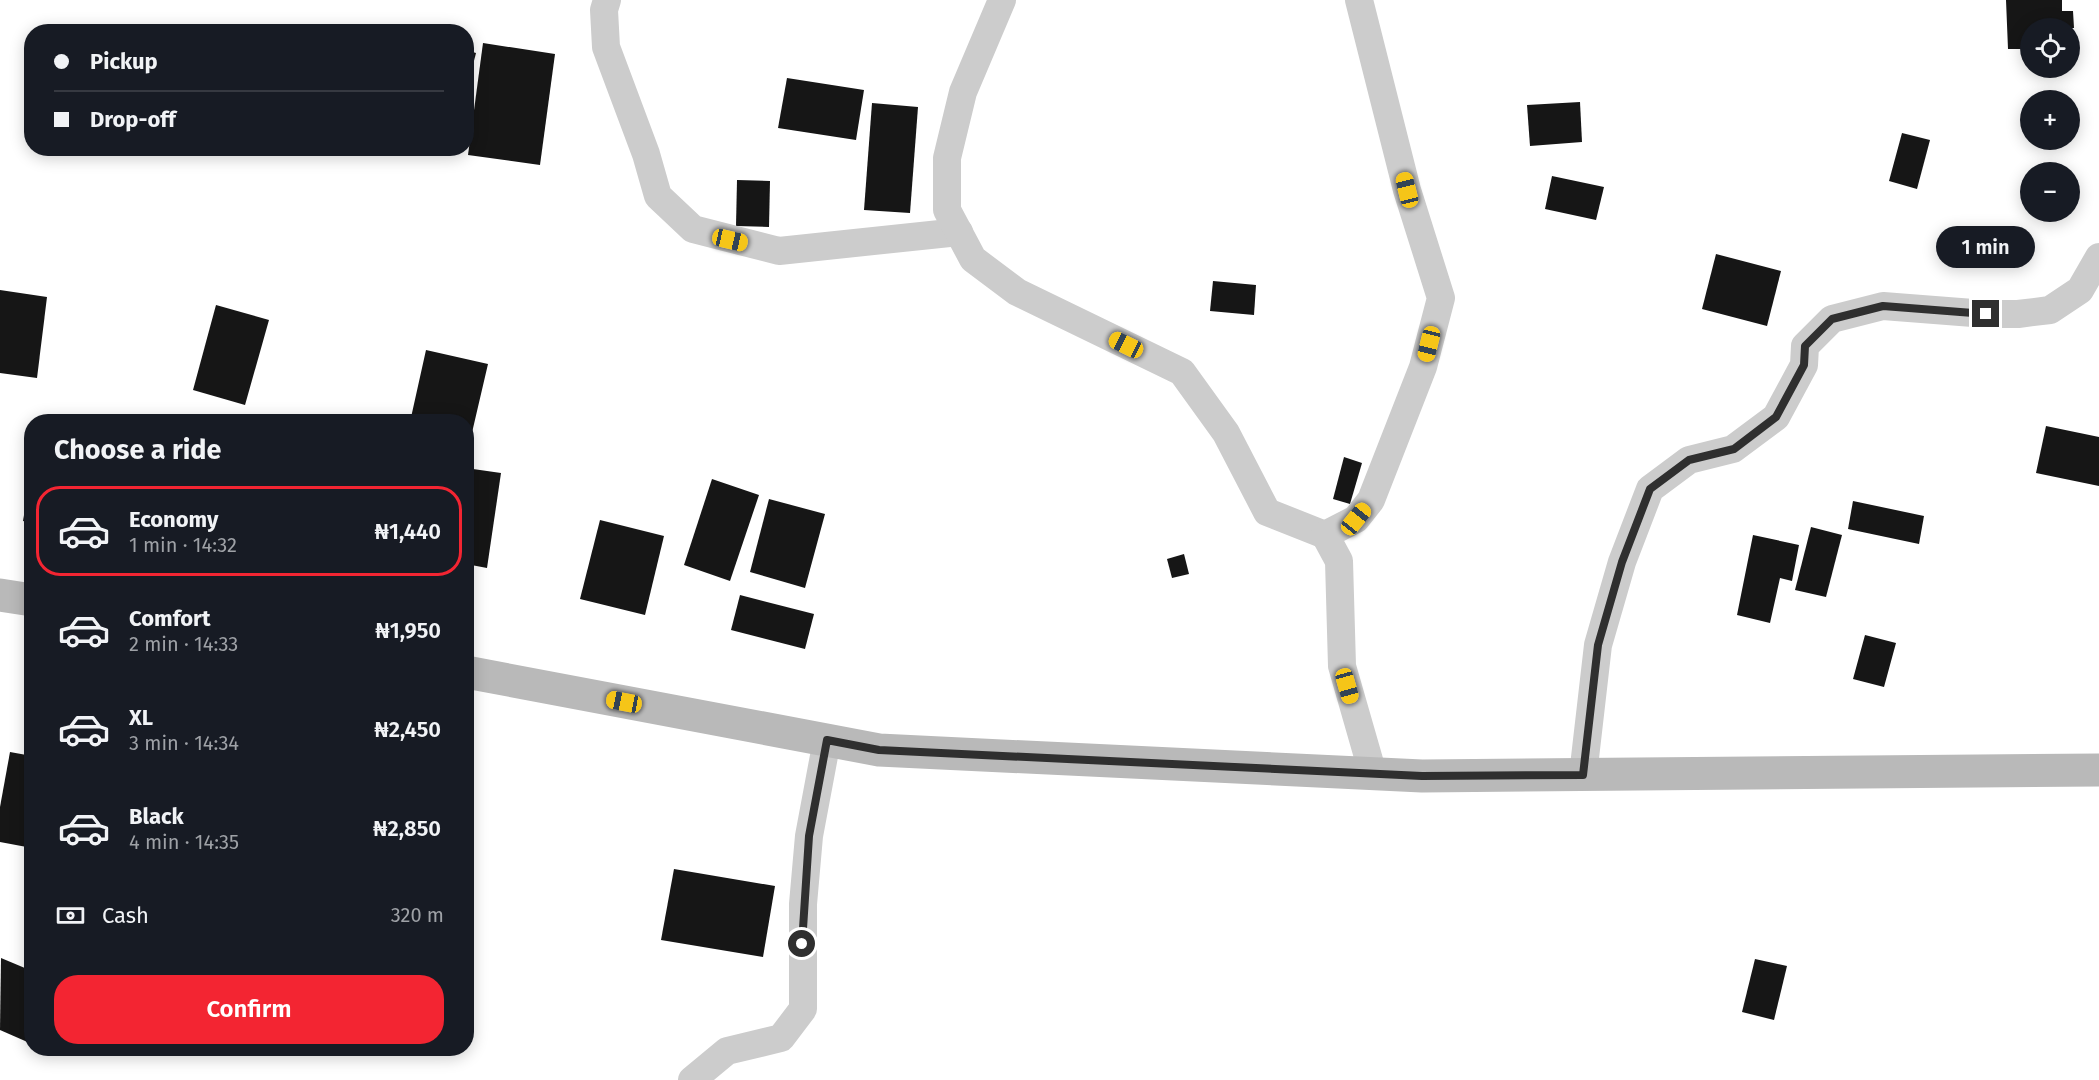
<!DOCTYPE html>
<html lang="en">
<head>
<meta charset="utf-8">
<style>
  :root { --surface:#171b24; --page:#20242c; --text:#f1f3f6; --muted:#9ea1a6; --line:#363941; --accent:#f32532 }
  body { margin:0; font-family:"Fira Sans",sans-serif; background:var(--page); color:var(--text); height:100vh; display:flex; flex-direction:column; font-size:22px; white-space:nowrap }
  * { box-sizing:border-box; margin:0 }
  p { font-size:20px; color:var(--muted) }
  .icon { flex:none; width:33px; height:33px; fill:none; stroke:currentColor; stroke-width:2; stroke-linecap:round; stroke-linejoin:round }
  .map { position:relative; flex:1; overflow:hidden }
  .sheet { position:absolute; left:24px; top:414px; width:450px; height:642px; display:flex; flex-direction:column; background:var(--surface); border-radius:24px; box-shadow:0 3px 15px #0003 }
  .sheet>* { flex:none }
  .hud { position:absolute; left:24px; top:24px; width:450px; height:132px; border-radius:24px; box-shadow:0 3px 15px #0003; display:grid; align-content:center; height:132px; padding:0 30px; background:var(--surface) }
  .controls { position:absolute; left:2020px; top:18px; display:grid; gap:12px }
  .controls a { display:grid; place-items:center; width:60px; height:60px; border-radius:50%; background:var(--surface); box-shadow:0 3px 15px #0003; font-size:30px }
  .end { position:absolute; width:27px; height:27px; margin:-14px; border:8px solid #2f2f2f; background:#fff; box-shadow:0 0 0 3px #fff }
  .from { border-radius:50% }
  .bubble { position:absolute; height:42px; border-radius:21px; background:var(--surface); box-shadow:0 3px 15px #0003; font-size:20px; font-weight:600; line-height:42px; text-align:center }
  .car { position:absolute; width:18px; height:36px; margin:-18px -9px; border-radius:8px; box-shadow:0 0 4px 2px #0007; background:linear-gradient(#f5c518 24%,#345 0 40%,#f5c518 0 76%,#345 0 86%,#f5c518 0) }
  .hud b { display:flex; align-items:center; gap:21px; height:57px; font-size:22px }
  .hud b+b { border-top:2px solid var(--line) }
  .hud i { width:15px; height:15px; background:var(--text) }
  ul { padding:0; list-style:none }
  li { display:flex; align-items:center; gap:18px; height:90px; margin:0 12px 9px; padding:0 18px; border:3px solid transparent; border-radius:24px }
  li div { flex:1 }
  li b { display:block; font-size:22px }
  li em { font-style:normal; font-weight:600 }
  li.active { border-color:var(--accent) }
  li>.icon { width:54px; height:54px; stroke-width:1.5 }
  h2 { padding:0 30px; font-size:27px; line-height:72px }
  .pay { display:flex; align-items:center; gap:15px; height:66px; padding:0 30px; font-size:22px }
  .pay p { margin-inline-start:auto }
  .primary-button { display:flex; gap:12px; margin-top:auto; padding:12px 30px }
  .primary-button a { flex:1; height:69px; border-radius:24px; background:var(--accent); color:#fff; font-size:24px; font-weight:600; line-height:69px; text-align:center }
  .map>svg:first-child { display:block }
</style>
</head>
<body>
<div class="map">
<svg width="2099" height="1080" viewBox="0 0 2099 1080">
  <rect width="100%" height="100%" fill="#fff"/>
  <g fill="#161616">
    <path d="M2006 0H2062V11H2073L2074 28H2031V49H2008Z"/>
    <path d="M483 43 555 54 540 165 468 155Z"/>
    <path d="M466 50 476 53 467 88H466Z"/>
    <path d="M787 78 864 90 856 140 778 128Z"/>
    <path d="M1580 102 1582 142 1530 146 1527 105Z"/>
    <path d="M872 103 918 107 910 213 864 210Z"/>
    <path d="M1902 133 1930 140 1917 189 1889 181Z"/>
    <path d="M1552 176 1604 187 1596 220 1545 209Z"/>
    <path d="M737 180 770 181 769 227 736 226Z"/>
    <path d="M1716 254 1781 271 1767 326 1702 309Z"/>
    <path d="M1213 281 1256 285 1254 315 1210 311Z"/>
    <path d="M0 290 47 297 37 378 0 373Z"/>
    <path d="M216 305 269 320 245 405 193 390Z"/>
    <path d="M426 350 488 364 467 454 466 422H410Z"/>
    <path d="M2046 426 2099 437V486L2036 473Z"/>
    <path d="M1344 457 1362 463 1350 504 1333 499Z"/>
    <path d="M466 468 501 473 487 568 466 564Z"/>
    <path d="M712 479 759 495 730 581 684 565Z"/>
    <path d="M30 480H32V523L23 521Z"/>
    <path d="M769 499 825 514 805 588 750 572Z"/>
    <path d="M1853 501 1924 516 1919 544 1848 529Z"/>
    <path d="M600 520 664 536 645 615 580 599Z"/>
    <path d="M1811 527 1842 535 1826 597 1795 590Z"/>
    <path d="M1753 535 1799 545 1792 581 1780 578 1770 623 1737 615Z"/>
    <path d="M1184 554 1189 574 1172 578 1167 559Z"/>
    <path d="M740 595 814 614 805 649 731 630Z"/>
    <path d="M1865 635 1896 643 1884 687 1853 679Z"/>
    <path d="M10 752 32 756V848L0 842V807Z"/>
    <path d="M674 869 775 886 763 957 661 940Z"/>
    <path d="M1 958 32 971V1044L0 1030Z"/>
    <path d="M1755 959 1787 966 1774 1020 1742 1012Z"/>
  </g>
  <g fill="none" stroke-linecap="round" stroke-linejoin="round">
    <g stroke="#ccc" stroke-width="28">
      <path d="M607 0 604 10 606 47 646 154 658 196 693 229 779 251 959 232"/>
      <path d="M1002 0 963 92 947 158V210L973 259 1017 292 1182 372 1226 433 1267 512 1325 535"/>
      <path d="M1359 0 1407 190 1441 298 1423 367 1371 500 1356 519 1325 535 1339 561 1342 666 1373 774"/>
      <path d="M1583 775 1598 645 1622 562 1650 489 1689 460 1733 449 1776 417 1804 365 1805 346 1832 319 1883 306 1986 314H2018L2050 310 2080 290 2099 257"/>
      <path d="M692 1080 727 1051 781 1038 803 1009V904L809 836 827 740"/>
    </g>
    <g stroke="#b9b9b9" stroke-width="33">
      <path d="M0 595 32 600"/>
      <path d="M466 672 879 750 1422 776 2099 770"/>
    </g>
  </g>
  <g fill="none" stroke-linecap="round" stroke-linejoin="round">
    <path stroke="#2f2f2f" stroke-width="8" d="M802 944 809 836 827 740 879 750 1422 776 1583 775 1598 645 1622 562 1650 489 1689 460 1734 449 1776 417 1804 365 1805 346 1832 319 1883 306 1986 314"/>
  </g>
</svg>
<div class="controls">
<a><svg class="icon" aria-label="locate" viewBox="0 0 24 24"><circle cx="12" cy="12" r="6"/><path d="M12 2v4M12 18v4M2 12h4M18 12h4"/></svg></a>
<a>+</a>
<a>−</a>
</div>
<i class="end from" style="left:802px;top:944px"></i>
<i class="end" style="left:1986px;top:314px"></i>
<div class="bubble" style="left:1936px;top:226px;width:99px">1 min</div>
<i class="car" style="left:1407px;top:190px;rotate:346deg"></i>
<i class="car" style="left:730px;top:240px;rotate:103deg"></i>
<i class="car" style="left:1429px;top:344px;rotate:194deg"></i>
<i class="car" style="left:1126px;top:345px;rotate:296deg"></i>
<i class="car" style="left:1356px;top:519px;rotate:39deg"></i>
<i class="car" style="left:1347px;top:686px;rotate:164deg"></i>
<i class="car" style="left:624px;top:702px;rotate:281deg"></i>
<div class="hud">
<b><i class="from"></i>Pickup</b>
<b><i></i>Drop-off</b>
</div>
<section class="sheet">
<h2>Choose a ride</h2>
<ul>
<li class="active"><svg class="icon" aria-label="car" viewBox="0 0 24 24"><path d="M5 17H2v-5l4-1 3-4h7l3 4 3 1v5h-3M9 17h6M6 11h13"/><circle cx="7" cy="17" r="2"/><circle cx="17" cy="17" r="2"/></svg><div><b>Economy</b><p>1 min · 14:32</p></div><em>₦1,440</em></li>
<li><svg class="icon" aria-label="car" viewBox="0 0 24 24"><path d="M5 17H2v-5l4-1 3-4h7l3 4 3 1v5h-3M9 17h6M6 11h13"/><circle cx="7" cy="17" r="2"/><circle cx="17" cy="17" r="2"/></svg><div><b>Comfort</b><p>2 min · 14:33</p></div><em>₦1,950</em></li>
<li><svg class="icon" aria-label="car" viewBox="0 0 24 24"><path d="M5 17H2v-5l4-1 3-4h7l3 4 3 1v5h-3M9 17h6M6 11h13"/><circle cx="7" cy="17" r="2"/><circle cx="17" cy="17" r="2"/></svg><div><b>XL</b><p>3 min · 14:34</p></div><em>₦2,450</em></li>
<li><svg class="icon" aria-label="car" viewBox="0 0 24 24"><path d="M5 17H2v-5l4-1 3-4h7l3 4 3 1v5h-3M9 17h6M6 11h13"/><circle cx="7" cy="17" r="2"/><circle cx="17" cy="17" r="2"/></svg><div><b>Black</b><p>4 min · 14:35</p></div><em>₦2,850</em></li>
</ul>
<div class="pay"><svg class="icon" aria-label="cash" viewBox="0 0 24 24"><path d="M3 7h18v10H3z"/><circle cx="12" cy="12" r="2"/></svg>Cash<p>320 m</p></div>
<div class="primary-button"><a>Confirm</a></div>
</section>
</div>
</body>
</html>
